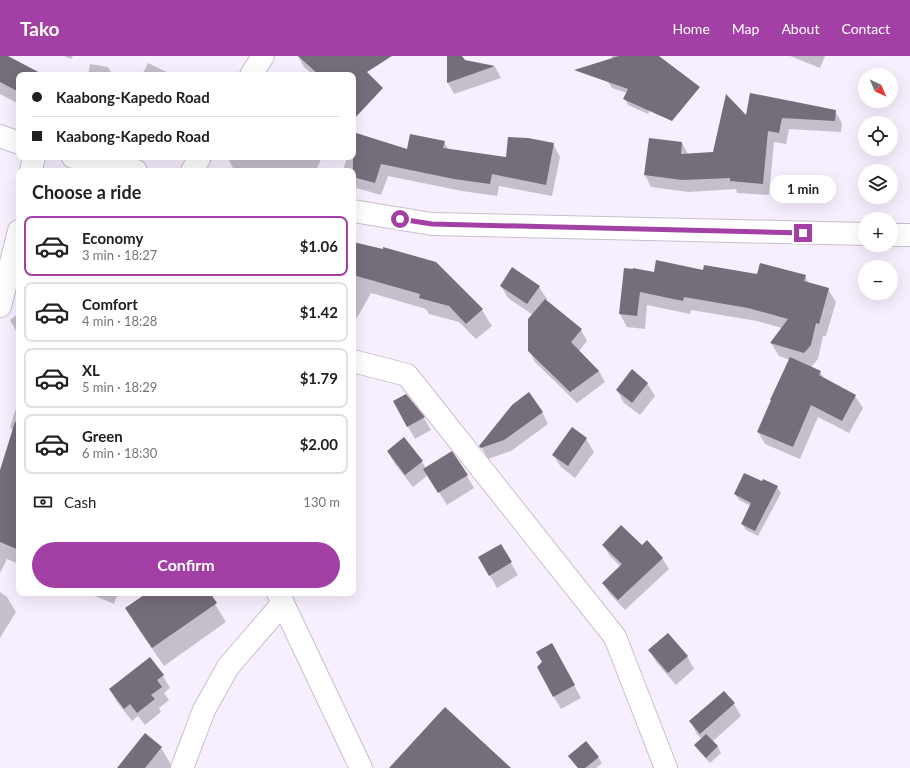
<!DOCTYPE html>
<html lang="en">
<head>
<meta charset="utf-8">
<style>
  :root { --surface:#fff; --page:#f2f2f2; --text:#202124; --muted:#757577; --line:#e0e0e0; --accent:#a340a6 }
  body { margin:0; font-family:Lato,sans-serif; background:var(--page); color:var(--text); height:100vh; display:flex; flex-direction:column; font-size:15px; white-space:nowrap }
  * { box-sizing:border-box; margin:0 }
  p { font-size:13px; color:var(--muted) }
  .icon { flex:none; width:22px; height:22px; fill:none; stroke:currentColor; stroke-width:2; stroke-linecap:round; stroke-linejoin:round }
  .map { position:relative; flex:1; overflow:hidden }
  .panel { position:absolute; left:16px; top:112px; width:340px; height:428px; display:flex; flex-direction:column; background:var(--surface); border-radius:8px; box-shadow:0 4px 16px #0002 }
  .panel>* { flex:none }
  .banner { position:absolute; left:16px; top:16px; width:340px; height:88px; border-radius:8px; box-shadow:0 4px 16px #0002; display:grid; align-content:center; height:88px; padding:0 16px; background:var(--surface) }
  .needle { width:26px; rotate:136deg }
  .controls { position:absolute; left:858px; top:12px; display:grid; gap:8px }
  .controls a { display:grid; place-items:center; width:40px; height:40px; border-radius:50%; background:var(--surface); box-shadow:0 4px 16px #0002; font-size:20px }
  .end { position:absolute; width:18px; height:18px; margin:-9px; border:5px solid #a340a6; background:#fff; box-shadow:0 0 0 2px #fff }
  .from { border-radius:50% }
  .bubble { position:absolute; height:28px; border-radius:14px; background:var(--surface); box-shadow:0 4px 16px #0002; font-size:13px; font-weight:700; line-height:28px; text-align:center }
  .banner b { display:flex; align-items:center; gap:14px; height:38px; font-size:15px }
  .banner b+b { border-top:1px solid var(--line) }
  .banner i { width:10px; height:10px; background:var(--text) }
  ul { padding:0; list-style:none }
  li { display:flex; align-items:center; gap:12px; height:60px; margin:0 8px 6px; padding:0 8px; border:2px solid var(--line); border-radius:8px }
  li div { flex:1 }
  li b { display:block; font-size:15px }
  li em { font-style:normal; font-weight:700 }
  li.current { border-color:var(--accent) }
  li>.icon { width:36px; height:36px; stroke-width:1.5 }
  h2 { padding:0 16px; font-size:18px; line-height:48px }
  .pay { display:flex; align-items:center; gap:10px; height:44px; padding:0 16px; font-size:15px }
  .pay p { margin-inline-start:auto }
  .primary-button { display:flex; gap:8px; margin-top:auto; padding:8px 16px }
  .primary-button a { flex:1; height:46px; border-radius:24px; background:var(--accent); color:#fff; font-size:16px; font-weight:700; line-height:46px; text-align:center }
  header { display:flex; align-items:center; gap:24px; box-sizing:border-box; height:56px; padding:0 20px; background:var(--accent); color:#fff }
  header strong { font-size:19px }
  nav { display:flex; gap:22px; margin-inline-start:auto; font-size:14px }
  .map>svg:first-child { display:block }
</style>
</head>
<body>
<header>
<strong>Tako</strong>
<nav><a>Home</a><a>Map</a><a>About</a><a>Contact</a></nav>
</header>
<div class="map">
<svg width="910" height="712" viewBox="0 0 910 712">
  <rect width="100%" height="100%" fill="#f8effe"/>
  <g fill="#0003">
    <path d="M0 0H6L42 19H19V48L0 38Z"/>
    <path d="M64 0H73L71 3Z"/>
    <path d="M298 0H349L357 14 353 24V19H313L304 11Z"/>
    <path d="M612 0H646L669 20 648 58 628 49 625 43 627 37 612 32 608 26Z"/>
    <path d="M790 0H825L820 12Z"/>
    <path d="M448 1 495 11 501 22 454 38 448 27Z"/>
    <path d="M148 7 173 19H142Z"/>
    <path d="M90 8 108 11 113 19H88Z"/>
    <path d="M835 55 842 67 841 76 789 73 786 88 774 86 769 139 737 137 736 133 689 136 651 131 645 119 650 83 682 87 688 98 714 97 746 61Z"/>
    <path d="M353 83 408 94 444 86 449 94 507 102 553 88 560 101 552 140 499 130 497 140 462 135 388 120 381 139 353 131V115H343L347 101H353Z"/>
    <path d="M227 101H322L316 115H273L271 114V115H244L233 112Z"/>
    <path d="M353 187 435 207 482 254 492 270 476 283 459 266 429 258 426 253 371 237 357 262 353 259Z"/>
    <path d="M704 215 758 219 805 220 809 228 828 233 836 246 826 280H823L818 303 811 311 820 316 825 324 855 340 863 352 849 377 818 361 800 403 765 388 758 376 790 304 779 300 771 287 782 272 757 265 691 254 690 258 647 249 645 273 627 271 620 258 655 217Z"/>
    <path d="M501 230 539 231 547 243 545 245 581 274 587 285 579 295 599 315 605 326 577 347 535 306 529 294 533 259 508 242Z"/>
    <path d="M19 257V280L10 264Z"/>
    <path d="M647 327 655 340 640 359 624 347 617 334Z"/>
    <path d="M406 339 424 362 431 374 415 383 394 346Z"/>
    <path d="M19 343V508L7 503 0 517V417L13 375 10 371Z"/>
    <path d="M542 356 548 368 511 395 488 403 481 390Z"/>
    <path d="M572 373 586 383 594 396 575 422 561 411 553 399Z"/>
    <path d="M388 396 422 406 426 412 467 420 474 432 447 449 428 419 413 431 395 408Z"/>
    <path d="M777 431 781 437 758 480 746 474 742 468 751 450 739 444 735 438Z"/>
    <path d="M500 489 518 519 497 532 487 514Z"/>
    <path d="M603 489 642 490 662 502 669 513 625 554 610 538 603 527 621 511 610 500Z"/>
    <path d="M0 536 7 541 16 556 0 582Z"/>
    <path d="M88 537H118L114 548Z"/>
    <path d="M148 537H208L226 566 164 610 137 571 126 552Z"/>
    <path d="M649 594 687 600 694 613 676 629 657 607Z"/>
    <path d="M559 601 581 642 561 653 554 641Z"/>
    <path d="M163 620 170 632 164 637 169 644 159 652 161 656 145 669 138 660 132 665 117 646 110 633Z"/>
    <path d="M734 648 741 660 712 686 718 691 721 697 710 707 699 695 695 689 702 683 697 678 690 665Z"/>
    <path d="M161 692 172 710 171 712H119Z"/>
    <path d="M598 701 602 707 596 712H578L573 706Z"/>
  </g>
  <g fill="#756d7a">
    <path d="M0 0H8L44 19H19V36L0 26Z"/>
    <path d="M298 0H392L367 16 383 32 353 64V19H319Z"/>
    <path d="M447 0H462L465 4 495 10 447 27Z"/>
    <path d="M619 0H659L700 31 672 65 623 43 628 33 574 14Z"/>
    <path d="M750 37 836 54 835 65 782 62 779 77 768 75 763 128 730 125V122L682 124 644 119 649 82 682 86 681 98 713 96 726 38 746 59Z"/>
    <path d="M353 76 407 93 410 78 445 85 443 92 506 101 508 81 528 82 554 87 546 129 492 118 490 128 454 123 381 108 375 127 353 121Z"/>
    <path d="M353 186 383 193V191L436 206 483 253 466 268 449 250 419 242 420 238 353 219Z"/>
    <path d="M656 204 703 214 704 209 757 218 760 207 806 219 804 225 829 232 819 268 816 267 811 289 804 297 770 287 788 263 748 252 684 241 683 245 640 236 637 260 619 258 624 212 633 213V212L654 216Z"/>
    <path d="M512 211 540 230 527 248 500 230Z"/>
    <path d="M545 243 582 273 571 286 599 315 570 336 528 295V263Z"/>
    <path d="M790 301 821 315 819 319 856 339 842 365 811 349 793 391 757 376 771 344H770Z"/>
    <path d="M632 313 648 327 632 347 616 334Z"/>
    <path d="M529 336 543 356 504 384 481 392 479 390 512 349Z"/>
    <path d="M406 338 425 361 407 371 393 345Z"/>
    <path d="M15 366H19V494L0 486V414Z"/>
    <path d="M572 371 587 382 568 410 552 399Z"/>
    <path d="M404 381 423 405 405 419 387 395Z"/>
    <path d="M452 395 468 419 438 437 423 413Z"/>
    <path d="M744 417 762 425 763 423 778 430 755 475 741 468 751 447 734 438Z"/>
    <path d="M621 469 642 489 647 484 663 502 618 544 602 527 622 508 602 489Z"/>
    <path d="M501 488 512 506 489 520 478 501Z"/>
    <path d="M147 537H210L217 547 152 592 125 552Z"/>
    <path d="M668 577 688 600 668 617 648 594Z"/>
    <path d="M552 587 575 629 553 641 537 611 542 606 536 596Z"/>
    <path d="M150 601 164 619 157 624 162 631 151 639 155 643 137 657 130 648 124 653 109 633Z"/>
    <path d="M724 635 735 647 700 678 689 665Z"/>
    <path d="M445 651 511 712H389Z"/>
    <path d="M145 677 162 691 145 712H117Z"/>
    <path d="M706 678 718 690 706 702 694 689Z"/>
    <path d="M586 685 599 701 585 712H578L568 700Z"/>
  </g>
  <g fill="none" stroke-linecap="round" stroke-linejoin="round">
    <defs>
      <g id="minor">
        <path d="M251 19 263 0"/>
        <path d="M31 115 34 101"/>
        <path d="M192 115 200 101"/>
        <path d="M0 250 19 175"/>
        <path d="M353 305 407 319 615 581 666 712"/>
        <path d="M278 537 361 712"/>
        <path d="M182 712 204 654 228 611 283 547"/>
      </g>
      <g id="major">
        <path d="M0 80 19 87"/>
        <path d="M73 101 136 115"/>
        <path d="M353 155 432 168 865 178"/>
        <path d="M891 179H910"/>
      </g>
    </defs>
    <use href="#minor" stroke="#c8bfce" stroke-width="24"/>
    <use href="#major" stroke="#c8bfce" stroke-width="24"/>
    <use href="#minor" stroke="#fff" stroke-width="22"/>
    <use href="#major" stroke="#fff" stroke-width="22"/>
  </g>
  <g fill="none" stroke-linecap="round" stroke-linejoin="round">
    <path stroke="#a340a6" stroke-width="5" d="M400 163 432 168 803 177"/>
  </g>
</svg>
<div class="controls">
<a><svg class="needle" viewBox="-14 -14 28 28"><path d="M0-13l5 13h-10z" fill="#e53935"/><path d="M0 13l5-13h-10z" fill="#757577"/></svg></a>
<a><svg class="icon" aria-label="locate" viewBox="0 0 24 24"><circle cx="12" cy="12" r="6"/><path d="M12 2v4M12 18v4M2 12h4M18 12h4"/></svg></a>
<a><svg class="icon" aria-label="layers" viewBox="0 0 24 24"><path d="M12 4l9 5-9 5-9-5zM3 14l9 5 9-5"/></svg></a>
<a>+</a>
<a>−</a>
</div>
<i class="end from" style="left:400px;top:163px"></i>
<i class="end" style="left:803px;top:177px"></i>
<div class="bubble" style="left:770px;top:119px;width:66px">1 min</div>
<div class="banner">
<b><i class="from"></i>Kaabong-Kapedo Road</b>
<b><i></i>Kaabong-Kapedo Road</b>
</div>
<section class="panel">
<h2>Choose a ride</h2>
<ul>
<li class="current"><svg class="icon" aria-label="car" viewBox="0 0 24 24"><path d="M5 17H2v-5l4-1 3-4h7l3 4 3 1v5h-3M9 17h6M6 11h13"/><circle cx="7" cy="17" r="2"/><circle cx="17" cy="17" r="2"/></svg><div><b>Economy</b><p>3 min · 18:27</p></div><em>$1.06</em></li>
<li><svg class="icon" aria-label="car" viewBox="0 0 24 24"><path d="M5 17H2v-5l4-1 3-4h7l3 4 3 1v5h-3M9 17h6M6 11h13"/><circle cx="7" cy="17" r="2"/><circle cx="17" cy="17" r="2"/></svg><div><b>Comfort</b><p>4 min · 18:28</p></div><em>$1.42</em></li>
<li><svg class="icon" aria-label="car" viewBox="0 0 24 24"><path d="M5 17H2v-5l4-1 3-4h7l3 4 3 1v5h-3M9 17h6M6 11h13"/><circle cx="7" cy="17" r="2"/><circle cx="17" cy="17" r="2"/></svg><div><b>XL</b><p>5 min · 18:29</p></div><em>$1.79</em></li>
<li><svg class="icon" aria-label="car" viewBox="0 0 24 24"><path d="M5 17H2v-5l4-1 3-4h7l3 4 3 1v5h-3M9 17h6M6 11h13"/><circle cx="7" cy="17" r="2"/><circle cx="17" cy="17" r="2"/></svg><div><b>Green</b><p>6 min · 18:30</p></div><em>$2.00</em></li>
</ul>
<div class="pay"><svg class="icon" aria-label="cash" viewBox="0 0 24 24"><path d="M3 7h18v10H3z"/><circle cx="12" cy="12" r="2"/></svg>Cash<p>130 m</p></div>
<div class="primary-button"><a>Confirm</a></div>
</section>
</div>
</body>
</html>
